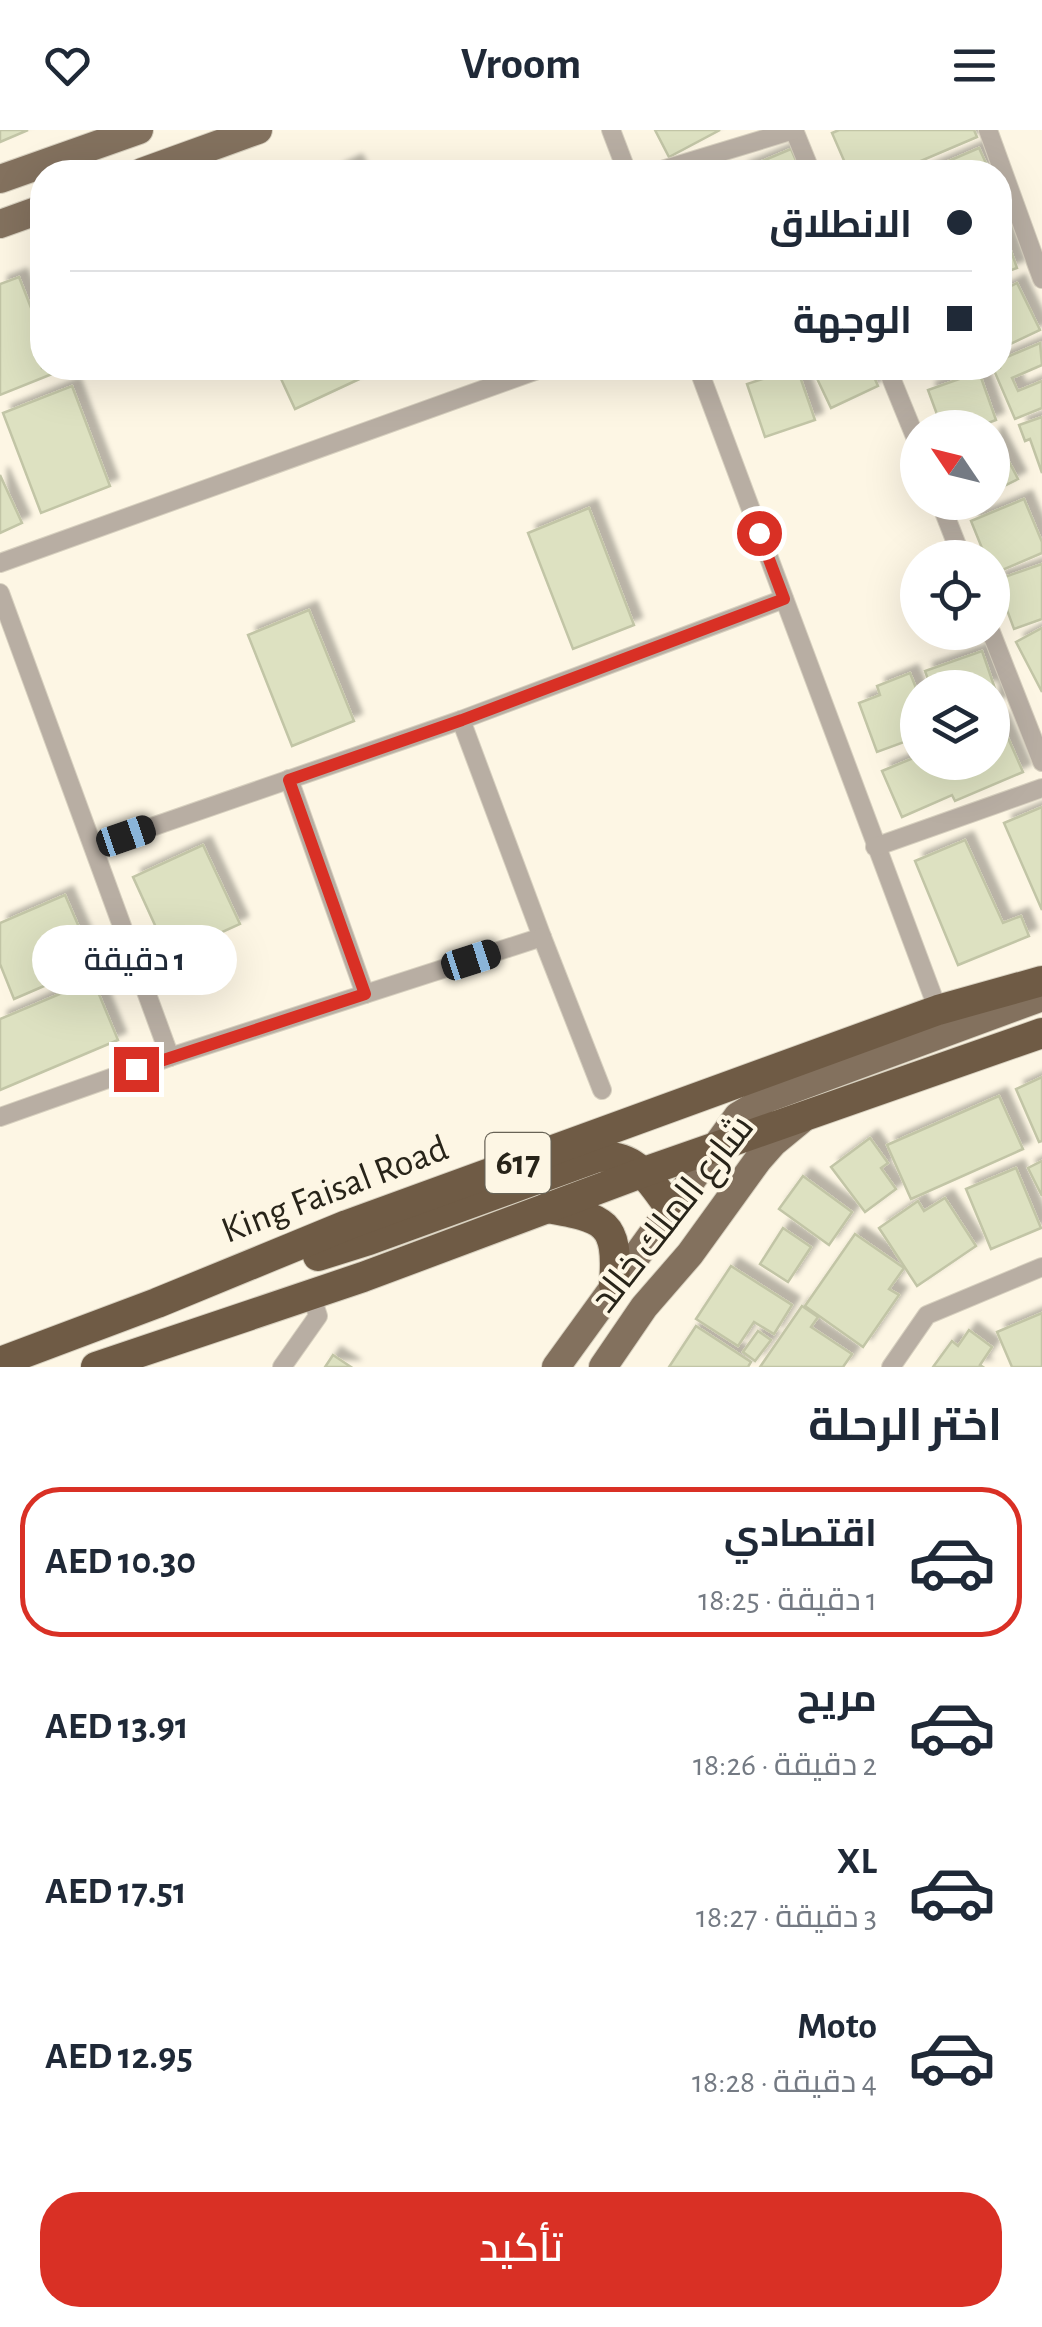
<!DOCTYPE html>
<html lang="ar">
<head>
<meta charset="utf-8">
<style>
  :root { --surface:#fff; --page:#f2f2f3; --text:#1f2937; --muted:#747a83; --line:#e0e1e3; --accent:#d93025 }
  body { margin:0; font-family:"Alegreya Sans",Cairo,sans-serif; background:var(--page); color:var(--text); direction:rtl; height:100vh; display:flex; flex-direction:column; font-size:38px; white-space:nowrap }
  * { box-sizing:border-box; margin:0 }
  p { font-size:32px; color:var(--muted) }
  .icon { flex:none; width:55px; height:55px; fill:none; stroke:currentColor; stroke-width:2; stroke-linecap:round; stroke-linejoin:round }
  .map { position:relative; height:1237px; overflow:hidden; direction:ltr }
  .details { display:flex; flex-direction:column; background:var(--surface); flex:1 }
  .details>* { flex:none }
  .hud { position:absolute; left:30px; top:30px; width:982px; height:220px; border-radius:40px; box-shadow:0 10px 40px #0002; direction:rtl; display:grid; align-content:center; height:220px; padding:0 40px; background:var(--surface) }
  .needle { width:65px; rotate:305deg }
  .buttons { position:absolute; left:900px; top:280px; display:grid; gap:20px }
  .buttons a { display:grid; place-items:center; width:110px; height:110px; border-radius:50%; background:var(--surface); box-shadow:0 10px 40px #0002; font-size:50px }
  .end { position:absolute; width:45px; height:45px; margin:-22px; border:12px solid #d93025; background:#fff; box-shadow:0 0 0 5px #fff }
  .from { border-radius:50% }
  .bubble { position:absolute; height:70px; border-radius:35px; background:var(--surface); box-shadow:0 10px 40px #0002; font-size:32px; font-weight:600; line-height:70px; text-align:center; direction:rtl }
  .car { position:absolute; width:30px; height:60px; margin:-30px -15px; border-radius:12px; box-shadow:0 0 8px 2px #0007; background:linear-gradient(#222 24%,#8ab4d8 0 40%,#222 0 76%,#8ab4d8 0 86%,#222 0) }
  .hud b { display:flex; align-items:center; gap:35px; height:95px; font-size:38px }
  .hud b+b { border-top:2px solid var(--line) }
  .hud i { width:25px; height:25px; background:var(--text) }
  ul { padding:0; list-style:none }
  li { display:flex; align-items:center; gap:30px; height:150px; margin:0 20px 15px; padding:0 20px; border:5px solid transparent; border-radius:40px }
  li div { flex:1 }
  li b { display:block; font-size:38px }
  li em { font-style:normal; font-weight:600 }
  li.current { border-color:var(--accent) }
  li>.icon { width:90px; height:90px; stroke-width:1.5 }
  h2 { padding:0 40px; font-size:45px; line-height:120px }
  .cta { display:flex; gap:20px; margin-top:auto; padding:20px 40px }
  .cta a { flex:1; height:115px; border-radius:40px; background:var(--accent); color:#fff; font-size:40px; font-weight:600; line-height:115px; text-align:center }
  header { display:flex; justify-content:space-between; align-items:center; height:130px; padding:0 40px; background:var(--surface); font-size:45px; font-weight:600 }
  .map>svg:first-child { display:block }
</style>
</head>
<body>
<header><svg class="icon" aria-label="menu" viewBox="0 0 24 24"><path d="M4 6h16M4 12h16M4 18h16"/></svg>Vroom<svg class="icon" aria-label="heart" viewBox="0 0 24 24"><path d="M12 20l-8-8c-3-5 5-10 8-4 3-6 11-1 8 4z"/></svg></header>
<div class="map">
<svg width="1042" height="1237" viewBox="0 0 1042 1237">
  <defs>
    <filter id="shadow"><feDropShadow dx="8" dy="-8" stdDeviation="2.5" flood-color="#0004"/></filter>
  </defs>
  <rect width="100%" height="100%" fill="#fdf6e4"/>
  <g fill="#dde1c1" stroke="#c2c5a6" stroke-width="2.5" filter="url(#shadow)">
    <path d="M0 0H28L0 12Z"/>
    <path d="M655 0H720L669 27Z"/>
    <path d="M839 0H974L977 7 895 42H849L832 3Z"/>
    <path d="M979 18 990 42H925V41Z"/>
    <path d="M791 19 801 42H742L741 40Z"/>
    <path d="M354 33 359 42H335Z"/>
    <path d="M1000 90 1017 138 1000 144Z"/>
    <path d="M19 147 42 206V238H55L57 242 0 265V154Z"/>
    <path d="M1017 153 1040 200 1000 219V162Z"/>
    <path d="M1040 213 1042 235 1012 248 1018 261 1042 251V278L1015 289 993 238H1000V230Z"/>
    <path d="M276 238H383L295 279Z"/>
    <path d="M797 238 815 290 765 307 747 254Z"/>
    <path d="M812 238H870L878 256 831 278Z"/>
    <path d="M979 242 996 290 975 298H942L928 260Z"/>
    <path d="M72 256 110 356 41 383 3 283Z"/>
    <path d="M1042 287V343L1030 309 1025 311 1019 295Z"/>
    <path d="M995 305 1018 349 992 362V307Z"/>
    <path d="M0 345 22 393 0 403Z"/>
    <path d="M1024 369 1042 412V423L993 444 992 428H986L971 391Z"/>
    <path d="M589 378 634 495 573 519 528 403Z"/>
    <path d="M1042 434V489L1014 499 996 450Z"/>
    <path d="M309 480 354 591 292 616 248 505Z"/>
    <path d="M1042 498V562L1016 512Z"/>
    <path d="M982 521 1000 573 992 576V558H931L925 541Z"/>
    <path d="M910 543 918 563V607L877 622 859 573 880 565 877 556Z"/>
    <path d="M1000 590 1023 642 955 671 952 665 902 687 882 641 918 626V632H992V593Z"/>
    <path d="M1042 677V780L1004 693Z"/>
    <path d="M965 710 1003 793 1021 786 1029 806 958 835 915 731Z"/>
    <path d="M203 715 240 794 198 813 194 803 165 817 133 747Z"/>
    <path d="M65 765 95 834 14 869 0 834V793Z"/>
    <path d="M93 850 118 910 0 960V889Z"/>
    <path d="M1042 947V1011L1039 1012 1016 959Z"/>
    <path d="M999 966 1023 1019 911 1069 887 1015Z"/>
    <path d="M870 1008 888 1033 881 1038 896 1059 865 1082 831 1037Z"/>
    <path d="M1042 1031V1066L1028 1038Z"/>
    <path d="M1016 1038 1041 1098 991 1119 966 1059Z"/>
    <path d="M803 1046 852 1082 829 1115 779 1079Z"/>
    <path d="M945 1068 976 1116 917 1156 879 1098 918 1071 924 1081Z"/>
    <path d="M783 1098 811 1117 788 1152 760 1134Z"/>
    <path d="M855 1104 904 1138 889 1159 899 1165 863 1217 805 1176Z"/>
    <path d="M731 1136 792 1175 774 1204 754 1192 738 1216 696 1189Z"/>
    <path d="M802 1176 818 1187 811 1197 852 1224 843 1237H760Z"/>
    <path d="M1042 1183V1237H1012L997 1202Z"/>
    <path d="M696 1196 751 1232 748 1237H669Z"/>
    <path d="M969 1200 992 1217 980 1235 983 1237H933L952 1211 958 1216Z"/>
    <path d="M758 1201 771 1210 755 1231 743 1222Z"/>
    <path d="M333 1225 351 1237H325Z"/>
  </g>
  <g fill="none" stroke-linecap="round" stroke-linejoin="round">
    <defs>
      <g id="street">
        <path d="M611 0 627 42"/>
        <path d="M794 0 811 42"/>
        <path d="M988 0 1042 149"/>
        <path d="M655 42 794 0"/>
        <path d="M698 238 938 880"/>
        <path d="M887 238 918 314"/>
        <path d="M940 372 962 428"/>
        <path d="M0 433 543 238"/>
        <path d="M0 463 170 927 0 987"/>
        <path d="M991 502 1042 632"/>
        <path d="M461 590 784 469"/>
        <path d="M289 649 365 864"/>
        <path d="M94 717 461 590 542 807 170 927"/>
        <path d="M875 717 1042 658"/>
        <path d="M542 807 602 960"/>
        <path d="M282 1237 318 1186 311 1164"/>
        <path d="M891 1237 927 1185 1042 1137"/>
      </g>
      <g id="primary">
        <path d="M142 42 258 0"/>
        <path d="M0 49 139 0"/>
        <path d="M0 94 42 79"/>
        <path d="M556 1237 738 986 768 968 1042 867"/>
        <path d="M603 1237 644 1177 690 1124 758 1030 773 1013 801 990"/>
      </g>
      <g id="highway">
        <path d="M547 1078C605 1088 619 1092 614 1154"/>
        <path d="M318 1126 369 1110 598 1027C636 1023 650 1051 670 1078"/>
        <path d="M0 1232 157 1173 347 1095 938 880 1042 851"/>
        <path d="M96 1237 363 1147 644 1042 1042 903"/>
      </g>
    </defs>
    <use href="#street" stroke="#d7d0bf" stroke-width="20"/>
    <use href="#primary" stroke="#d7d0bf" stroke-width="30"/>
    <use href="#highway" stroke="#d7d0bf" stroke-width="32"/>
    <use href="#street" stroke="#b8aea3" stroke-width="18"/>
    <use href="#primary" stroke="#83715e" stroke-width="28"/>
    <use href="#highway" stroke="#6f5b45" stroke-width="30"/>
  </g>
  <g fill="none" stroke-linecap="round" stroke-linejoin="round">
    <path stroke="#d93025" stroke-width="12" d="M136 939 365 864 289 650 462 590 784 469 759 403"/>
  </g>
  <g text-anchor="middle" dominant-baseline="central" stroke-width="8" stroke-linejoin="round" paint-order="stroke">
    <rect fill="#fdf6e4" stroke="#686356" stroke-width="2.5" x="485.5" y="1003" width="65" height="60" rx="8"/>
    <g font-size="35" font-weight="bold" fill="#282419">
      <text x="518" y="1033">617</text>
    </g>
    <g font-size="38" fill="#282419" stroke="#fdf6e4">
      <text transform="translate(335 1060) rotate(-21)">King Faisal Road</text>
      <text transform="translate(673 1084) rotate(-52)">شارع الملك خالد</text>
    </g>
  </g>
</svg>
<div class="buttons">
<a><svg class="needle" viewBox="-14 -14 28 28"><path d="M0-13l5 13h-10z" fill="#e53935"/><path d="M0 13l5-13h-10z" fill="#747a83"/></svg></a>
<a><svg class="icon" aria-label="locate" viewBox="0 0 24 24"><circle cx="12" cy="12" r="6"/><path d="M12 2v4M12 18v4M2 12h4M18 12h4"/></svg></a>
<a><svg class="icon" aria-label="layers" viewBox="0 0 24 24"><path d="M12 4l9 5-9 5-9-5zM3 14l9 5 9-5"/></svg></a>
</div>
<i class="end from" style="left:759px;top:403px"></i>
<i class="end" style="left:136px;top:939px"></i>
<div class="bubble" style="left:32px;top:795px;width:205px">1 دقيقة</div>
<i class="car" style="left:126px;top:706px;rotate:71deg"></i>
<i class="car" style="left:471px;top:830px;rotate:72deg"></i>
<div class="hud">
<b><i class="from"></i>الانطلاق</b>
<b><i></i>الوجهة</b>
</div>
</div>
<section class="details">
<h2>اختر الرحلة</h2>
<ul>
<li class="current"><svg class="icon" aria-label="car" viewBox="0 0 24 24"><path d="M5 17H2v-5l4-1 3-4h7l3 4 3 1v5h-3M9 17h6M6 11h13"/><circle cx="7" cy="17" r="2"/><circle cx="17" cy="17" r="2"/></svg><div><b>اقتصادي</b><p>1 دقيقة · 18:25</p></div><em>AED 10.30</em></li>
<li><svg class="icon" aria-label="car" viewBox="0 0 24 24"><path d="M5 17H2v-5l4-1 3-4h7l3 4 3 1v5h-3M9 17h6M6 11h13"/><circle cx="7" cy="17" r="2"/><circle cx="17" cy="17" r="2"/></svg><div><b>مريح</b><p>2 دقيقة · 18:26</p></div><em>AED 13.91</em></li>
<li><svg class="icon" aria-label="car" viewBox="0 0 24 24"><path d="M5 17H2v-5l4-1 3-4h7l3 4 3 1v5h-3M9 17h6M6 11h13"/><circle cx="7" cy="17" r="2"/><circle cx="17" cy="17" r="2"/></svg><div><b>XL</b><p>3 دقيقة · 18:27</p></div><em>AED 17.51</em></li>
<li><svg class="icon" aria-label="car" viewBox="0 0 24 24"><path d="M5 17H2v-5l4-1 3-4h7l3 4 3 1v5h-3M9 17h6M6 11h13"/><circle cx="7" cy="17" r="2"/><circle cx="17" cy="17" r="2"/></svg><div><b>Moto</b><p>4 دقيقة · 18:28</p></div><em>AED 12.95</em></li>
</ul>
<div class="cta"><a>تأكيد</a></div>
</section>
</body>
</html>
